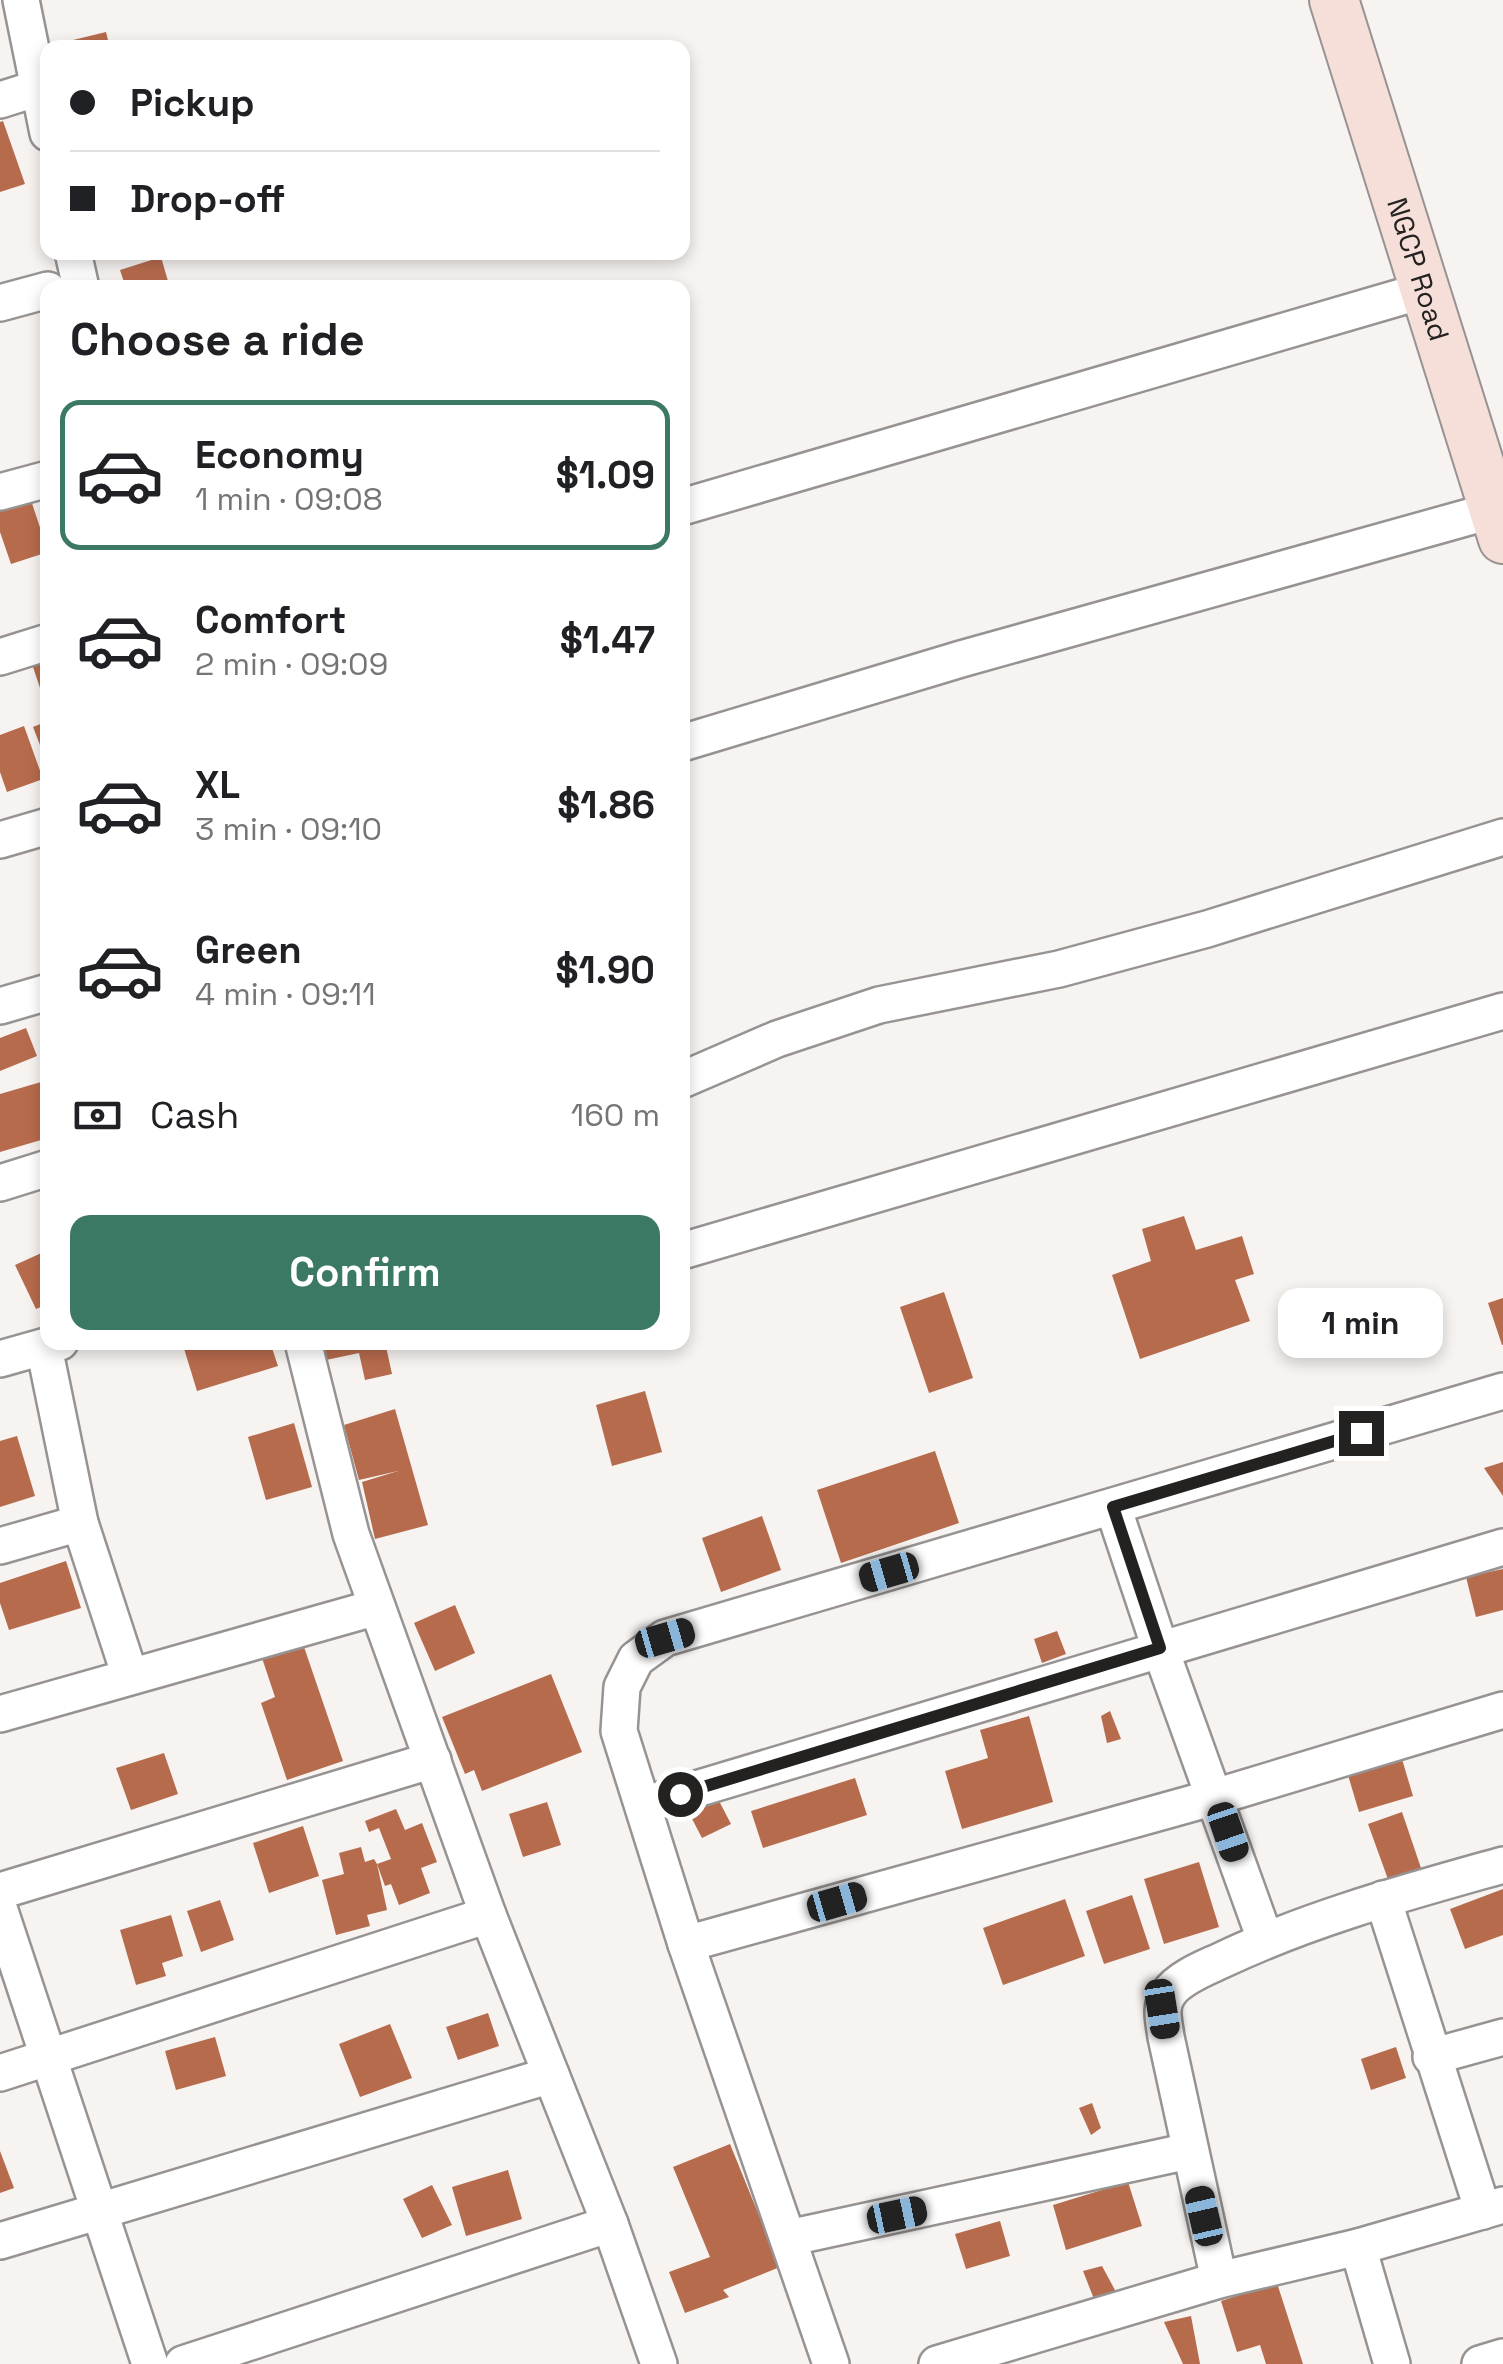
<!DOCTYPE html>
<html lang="en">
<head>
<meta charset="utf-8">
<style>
  :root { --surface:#fff; --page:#f6f6f6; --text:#202124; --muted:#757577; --line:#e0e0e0; --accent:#3c7964 }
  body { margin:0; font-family:"Space Grotesk",sans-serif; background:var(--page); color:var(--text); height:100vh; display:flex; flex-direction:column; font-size:38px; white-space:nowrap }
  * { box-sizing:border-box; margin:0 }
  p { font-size:32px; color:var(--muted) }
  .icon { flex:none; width:55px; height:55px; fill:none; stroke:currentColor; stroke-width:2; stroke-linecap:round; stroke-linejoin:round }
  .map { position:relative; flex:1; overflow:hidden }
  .drawer { position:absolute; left:40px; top:280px; width:650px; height:1070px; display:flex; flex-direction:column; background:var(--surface); border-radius:20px; box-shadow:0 5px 15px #0003 }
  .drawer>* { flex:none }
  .guide { position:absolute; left:40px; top:40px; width:650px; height:220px; border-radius:20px; box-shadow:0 5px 15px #0003; display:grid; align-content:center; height:220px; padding:0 30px; background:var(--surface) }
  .end { position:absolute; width:45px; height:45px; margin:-22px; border:12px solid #232221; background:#fff; box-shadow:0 0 0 5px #fff }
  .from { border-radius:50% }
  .bubble { position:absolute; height:70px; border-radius:20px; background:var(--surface); box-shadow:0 5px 15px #0003; font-size:32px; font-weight:600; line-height:70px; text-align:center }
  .car { position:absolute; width:30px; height:60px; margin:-30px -15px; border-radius:12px; box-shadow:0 0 8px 2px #0007; background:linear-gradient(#222 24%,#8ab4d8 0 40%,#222 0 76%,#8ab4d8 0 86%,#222 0) }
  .guide b { display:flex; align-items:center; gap:35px; height:95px; font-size:38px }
  .guide b+b { border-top:2px solid var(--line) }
  .guide i { width:25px; height:25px; background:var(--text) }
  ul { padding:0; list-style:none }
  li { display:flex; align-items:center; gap:30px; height:150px; margin:0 20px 15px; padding:0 10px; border:5px solid transparent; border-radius:20px }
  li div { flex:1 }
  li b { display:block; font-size:38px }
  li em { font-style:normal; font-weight:600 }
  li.on { border-color:var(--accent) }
  li>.icon { width:90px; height:90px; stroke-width:1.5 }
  h2 { padding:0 30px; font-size:45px; line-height:120px }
  .pay { display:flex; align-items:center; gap:25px; height:110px; padding:0 30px; font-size:38px }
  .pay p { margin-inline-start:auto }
  .cta { display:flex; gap:20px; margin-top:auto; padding:20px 30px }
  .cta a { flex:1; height:115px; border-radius:20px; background:var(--accent); color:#fff; font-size:40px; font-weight:600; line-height:115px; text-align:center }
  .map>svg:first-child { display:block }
</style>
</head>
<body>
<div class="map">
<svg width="1503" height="2364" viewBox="0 0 1503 2364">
  <rect width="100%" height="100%" fill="#f6f3f1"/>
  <g fill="#b76b4d">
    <path d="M106 32 110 48H71L69 41Z"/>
    <path d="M3 121 25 184 0 192V122Z"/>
    <path d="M161 257 170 288H126L120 270Z"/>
    <path d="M29 494 48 552 11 564 0 532V504Z"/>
    <path d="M48 652V692L42 694 30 658Z"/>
    <path d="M48 721V763H47L33 727Z"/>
    <path d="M24 726 43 779 7 792 0 772V735Z"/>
    <path d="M26 1028 37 1056 0 1071V1038Z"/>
    <path d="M41 1082 48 1104V1138L0 1152V1094Z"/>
    <path d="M1184 1216 1196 1250 1242 1236 1254 1274 1235 1280 1250 1321 1140 1359 1112 1275 1151 1261 1142 1229Z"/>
    <path d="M48 1250V1304L36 1309 15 1265Z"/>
    <path d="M944 1292 973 1378 929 1393 900 1307Z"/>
    <path d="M1503 1298V1345H1502L1488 1303Z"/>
    <path d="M182 1342H270L278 1366 197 1391Z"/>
    <path d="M323 1342H385L392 1374 365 1380 359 1353 326 1360Z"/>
    <path d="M645 1391 662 1452 612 1466 596 1405Z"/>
    <path d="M395 1409 428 1525 375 1539 362 1482 398 1471 359 1480 344 1425Z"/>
    <path d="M294 1423 312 1487 266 1500 248 1437Z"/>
    <path d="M17 1436 35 1496 0 1507V1441Z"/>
    <path d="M935 1451 959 1523 841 1563 817 1490Z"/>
    <path d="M1503 1462V1496L1484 1468Z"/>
    <path d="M762 1516 781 1570 721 1592 702 1538Z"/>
    <path d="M66 1561 81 1608 9 1630 0 1603V1583Z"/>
    <path d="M1503 1569V1610L1476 1617 1466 1577Z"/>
    <path d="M455 1605 475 1653 435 1671 414 1623Z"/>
    <path d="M1057 1631 1066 1654 1042 1663 1034 1639Z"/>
    <path d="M303 1644 343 1761 287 1780 261 1703 275 1697 262 1658Z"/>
    <path d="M551 1674 582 1752 482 1791 474 1770 465 1774 442 1717Z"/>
    <path d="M1110 1711 1121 1739 1107 1743 1101 1716Z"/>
    <path d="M1029 1716 1053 1802 962 1829 945 1771 988 1758 980 1730Z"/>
    <path d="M1399 1749 1413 1796 1359 1812 1345 1765Z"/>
    <path d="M164 1753 178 1794 131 1810 116 1768Z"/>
    <path d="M855 1778 867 1815 763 1848 751 1811Z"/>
    <path d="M718 1799 731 1824 702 1838 689 1813Z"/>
    <path d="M547 1802 561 1845 523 1857 509 1814Z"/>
    <path d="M396 1809 405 1830 422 1823 437 1862 421 1868 430 1893 399 1905 391 1884 385 1886 377 1864 391 1859 379 1828 369 1832 365 1821Z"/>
    <path d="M1402 1812 1422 1871 1389 1882 1368 1824Z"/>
    <path d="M303 1826 319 1876 269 1893 253 1843Z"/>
    <path d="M361 1847 365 1862 374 1859 377 1864 387 1910 367 1915 370 1926 336 1935 322 1880 344 1874 339 1853Z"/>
    <path d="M1199 1862 1219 1927 1164 1944 1144 1879Z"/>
    <path d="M1503 1889V1935L1465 1949 1450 1909Z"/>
    <path d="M1132 1895 1150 1949 1104 1964 1086 1911Z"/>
    <path d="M1065 1899 1085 1956 1003 1985 983 1928Z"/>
    <path d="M220 1900 234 1940 201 1952 187 1911Z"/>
    <path d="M171 1915 183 1956 162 1963 166 1976 136 1985 120 1930Z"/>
    <path d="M488 2013 499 2046 458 2060 446 2027Z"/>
    <path d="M390 2024 412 2078 360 2097 339 2044Z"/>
    <path d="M215 2037 226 2076 176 2090 165 2051Z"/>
    <path d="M1396 2047 1406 2078 1371 2090 1361 2059Z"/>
    <path d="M1092 2103 1101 2128 1091 2135 1079 2108Z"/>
    <path d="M730 2144 780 2267 723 2290 729 2297 685 2313 669 2272 710 2257 673 2167Z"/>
    <path d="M0 2151 14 2188 0 2193Z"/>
    <path d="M508 2170 522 2219 466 2236 452 2187Z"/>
    <path d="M1128 2182 1142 2226 1066 2250 1053 2205Z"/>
    <path d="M432 2185 452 2225 422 2238 403 2199Z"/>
    <path d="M1000 2221 1010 2256 966 2269 955 2234Z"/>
    <path d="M1102 2266 1116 2292 1094 2299 1083 2271Z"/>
    <path d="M1277 2283 1303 2364H1266L1260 2345 1237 2352 1221 2301Z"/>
    <path d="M1191 2316 1200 2364H1183L1164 2322Z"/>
  </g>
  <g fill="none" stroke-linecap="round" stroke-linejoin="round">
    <defs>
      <g id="minor">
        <path d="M21 0 48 133"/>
        <path d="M0 100 38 88"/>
        <path d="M73 252 81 288"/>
        <path d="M0 303 48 290"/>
        <path d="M0 492 48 479"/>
        <path d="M682 507 1425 290"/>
        <path d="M0 657 48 642"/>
        <path d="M682 743 961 659 1494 510"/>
        <path d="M0 840 48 826"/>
        <path d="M0 1006 48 992"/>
        <path d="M682 1080 777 1039 879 1005 1059 969 1207 929 1503 837"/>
        <path d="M0 1183 48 1168"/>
        <path d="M682 1251 1503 1011"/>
        <path d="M303 1342 351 1534 488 1915 610 2224 659 2364"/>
        <path d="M44 1347 80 1523 130 1676"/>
        <path d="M0 1359 60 1342"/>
        <path d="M1113 1507 1160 1648 1265 1939"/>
        <path d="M0 1546 80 1523"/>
        <path d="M0 1714 377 1607"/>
        <path d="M643 1805 1503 1547"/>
        <path d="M0 1891 433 1760"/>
        <path d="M1383 1899 1483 2211"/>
        <path d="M0 1911 150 2364"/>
        <path d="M686 1944 1215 1797 1503 1710"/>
        <path d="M1431 2057 1503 2037"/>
        <path d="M0 2073 488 1915"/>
        <path d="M788 2238 1189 2151"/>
        <path d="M0 2241 551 2075"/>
        <path d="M1358 2247 1392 2364"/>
        <path d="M1219 2280 1166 2037C1164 2021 1159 2007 1169 1993 1179 1978 1205 1968 1220 1961 1310 1918 1407 1892 1503 1865"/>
        <path d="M183 2364 610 2224"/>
        <path d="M831 2364 686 1944 619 1731 622 1687 636 1659 665 1638 1503 1391"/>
        <path d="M937 2364 1219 2280 1358 2247 1503 2205"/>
        <path d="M1480 2364 1503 2357"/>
      </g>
      <g id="secondary">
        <path id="s1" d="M1334 0 1503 539"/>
      </g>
    </defs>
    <use href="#minor" stroke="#969392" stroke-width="40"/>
    <use href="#secondary" stroke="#969392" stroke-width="52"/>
    <use href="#minor" stroke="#fff" stroke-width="35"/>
    <use href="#secondary" stroke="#f6dfd8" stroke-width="48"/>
  </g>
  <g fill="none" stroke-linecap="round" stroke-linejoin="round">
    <path stroke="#232221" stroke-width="12" d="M680 1794 1160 1648 1113 1507 1361 1433"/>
  </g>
  <g text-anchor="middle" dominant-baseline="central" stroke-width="9" stroke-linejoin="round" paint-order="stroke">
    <g font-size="28" fill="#232221" stroke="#fff">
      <text stroke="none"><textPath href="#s1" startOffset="282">NGCP Road</textPath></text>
    </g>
  </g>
</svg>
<i class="end from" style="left:680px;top:1794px"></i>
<i class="end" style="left:1361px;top:1433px"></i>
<div class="bubble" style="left:1278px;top:1288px;width:165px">1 min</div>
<i class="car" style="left:889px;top:1572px;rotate:254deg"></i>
<i class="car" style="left:665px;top:1638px;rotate:74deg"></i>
<i class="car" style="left:1228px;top:1832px;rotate:161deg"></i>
<i class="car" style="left:837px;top:1902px;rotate:74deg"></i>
<i class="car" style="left:1162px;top:2009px;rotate:171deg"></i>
<i class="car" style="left:897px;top:2215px;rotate:78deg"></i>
<i class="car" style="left:1204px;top:2216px;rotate:347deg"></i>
<div class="guide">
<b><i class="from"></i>Pickup</b>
<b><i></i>Drop-off</b>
</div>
<section class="drawer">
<h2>Choose a ride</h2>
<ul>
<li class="on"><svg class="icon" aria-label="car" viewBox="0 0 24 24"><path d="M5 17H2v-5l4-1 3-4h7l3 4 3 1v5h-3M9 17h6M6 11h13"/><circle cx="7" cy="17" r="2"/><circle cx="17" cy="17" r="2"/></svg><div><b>Economy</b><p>1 min · 09:08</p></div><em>$1.09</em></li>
<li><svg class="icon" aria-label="car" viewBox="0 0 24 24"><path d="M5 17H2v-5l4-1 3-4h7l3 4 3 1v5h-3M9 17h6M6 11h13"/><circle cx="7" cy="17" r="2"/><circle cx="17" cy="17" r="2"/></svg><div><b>Comfort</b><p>2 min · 09:09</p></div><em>$1.47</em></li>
<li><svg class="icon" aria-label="car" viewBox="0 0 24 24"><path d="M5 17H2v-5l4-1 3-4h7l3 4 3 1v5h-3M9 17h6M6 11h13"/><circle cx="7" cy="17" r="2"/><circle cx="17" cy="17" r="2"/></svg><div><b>XL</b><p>3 min · 09:10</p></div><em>$1.86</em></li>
<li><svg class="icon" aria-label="car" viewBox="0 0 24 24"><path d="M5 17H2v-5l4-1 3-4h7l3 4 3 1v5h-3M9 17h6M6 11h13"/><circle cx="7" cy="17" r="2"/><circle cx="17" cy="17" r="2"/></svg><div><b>Green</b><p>4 min · 09:11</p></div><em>$1.90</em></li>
</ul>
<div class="pay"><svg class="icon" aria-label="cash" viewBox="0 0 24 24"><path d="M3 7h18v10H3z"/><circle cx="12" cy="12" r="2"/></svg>Cash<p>160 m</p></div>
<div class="cta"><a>Confirm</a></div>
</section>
</div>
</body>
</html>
